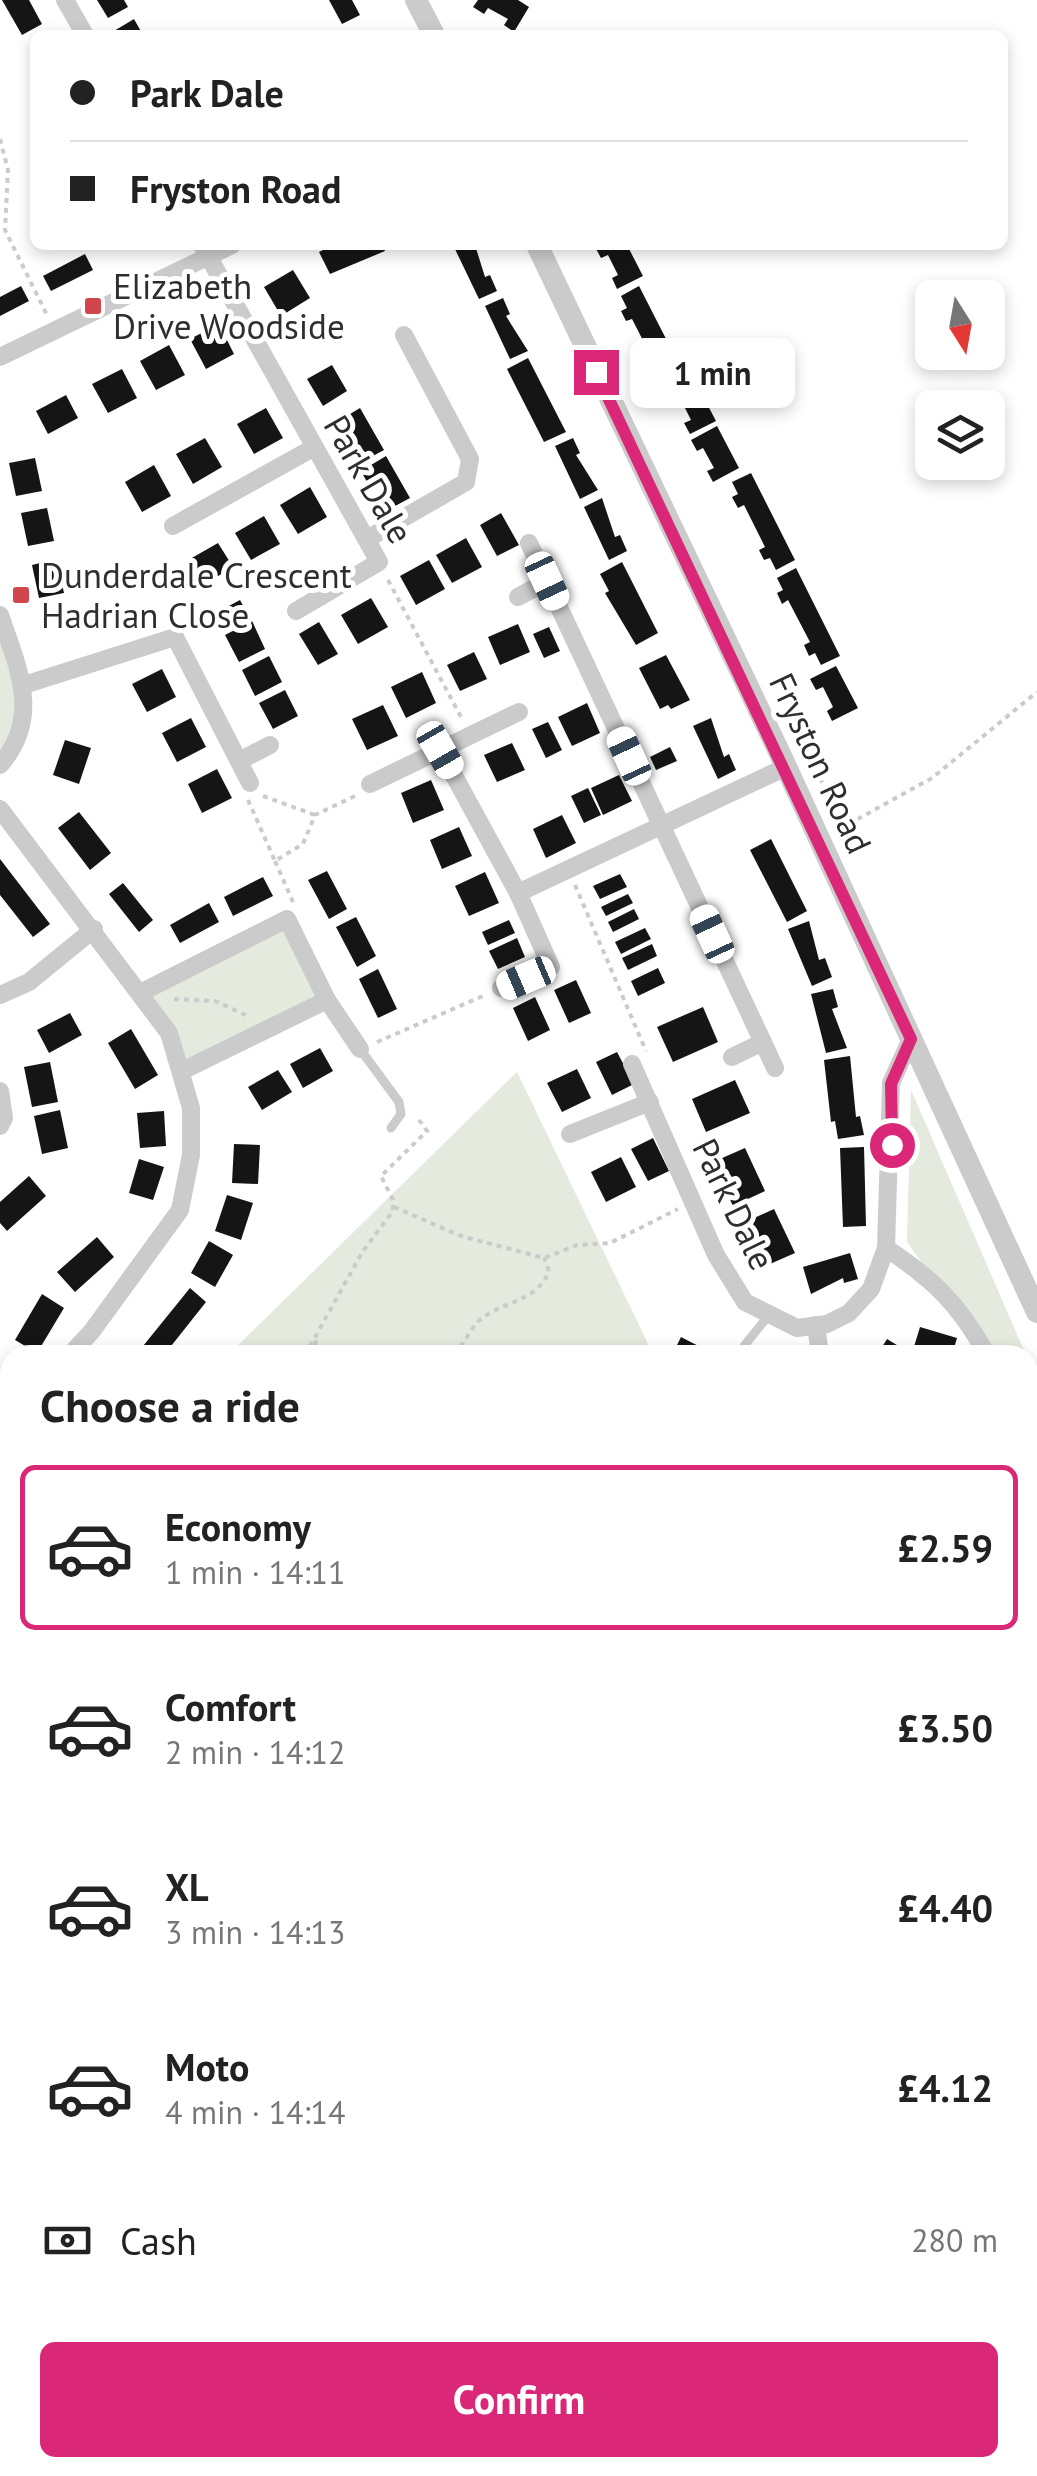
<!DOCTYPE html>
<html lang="en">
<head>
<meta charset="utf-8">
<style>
  :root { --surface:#fff; --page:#f6f6f6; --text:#222; --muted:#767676; --line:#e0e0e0; --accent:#db2777 }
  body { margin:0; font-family:"PT Sans",sans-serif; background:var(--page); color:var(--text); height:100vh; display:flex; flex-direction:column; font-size:38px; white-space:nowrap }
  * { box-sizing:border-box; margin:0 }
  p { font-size:32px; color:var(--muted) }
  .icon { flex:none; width:55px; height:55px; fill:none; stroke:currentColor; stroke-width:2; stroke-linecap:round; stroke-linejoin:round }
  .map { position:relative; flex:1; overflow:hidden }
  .panel { position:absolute; left:0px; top:1345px; width:1038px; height:1132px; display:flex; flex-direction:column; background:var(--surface); border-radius:30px 30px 0 0; box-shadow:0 5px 15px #0003 }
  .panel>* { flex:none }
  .banner { position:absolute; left:30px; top:30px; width:978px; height:220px; border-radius:15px; box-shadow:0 5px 15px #0003; display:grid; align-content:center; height:220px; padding:0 40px; background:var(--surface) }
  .needle { width:65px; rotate:169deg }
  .controls { position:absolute; left:915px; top:280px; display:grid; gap:20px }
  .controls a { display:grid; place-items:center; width:90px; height:90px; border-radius:15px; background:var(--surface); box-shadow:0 5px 15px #0003; font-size:50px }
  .end { position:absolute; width:45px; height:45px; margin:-22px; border:12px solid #db2777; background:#fff; box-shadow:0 0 0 5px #fff }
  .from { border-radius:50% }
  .bubble { position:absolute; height:70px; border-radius:15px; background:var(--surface); box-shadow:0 5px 15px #0003; font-size:32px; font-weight:600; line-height:70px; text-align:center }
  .car { position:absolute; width:30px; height:60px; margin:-30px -15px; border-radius:12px; box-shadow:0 0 8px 2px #0007; background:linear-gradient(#fff 24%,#345 0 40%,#fff 0 76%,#345 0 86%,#fff 0) }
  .banner b { display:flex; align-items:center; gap:35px; height:95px; font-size:38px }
  .banner b+b { border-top:2px solid var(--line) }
  .banner i { width:25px; height:25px; background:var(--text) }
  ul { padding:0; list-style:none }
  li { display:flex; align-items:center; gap:30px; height:165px; margin:0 20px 15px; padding:0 20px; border:5px solid transparent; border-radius:15px }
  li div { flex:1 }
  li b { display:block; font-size:38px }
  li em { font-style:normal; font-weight:600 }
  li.current { border-color:var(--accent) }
  li>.icon { width:90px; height:90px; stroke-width:1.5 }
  h2 { padding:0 40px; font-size:45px; line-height:120px }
  .pay { display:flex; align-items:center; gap:25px; height:110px; padding:0 40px; font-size:38px }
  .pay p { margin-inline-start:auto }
  .cta { display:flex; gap:20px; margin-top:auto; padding:20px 40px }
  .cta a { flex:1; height:115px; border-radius:15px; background:var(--accent); color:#fff; font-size:40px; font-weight:600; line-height:115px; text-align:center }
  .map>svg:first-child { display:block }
</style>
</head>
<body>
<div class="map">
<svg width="1037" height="2476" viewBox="0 0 1037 2476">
  <rect width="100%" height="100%" fill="#fff"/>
  <g fill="#e4eade">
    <path d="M0 615 24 685 0 765Z"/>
    <path d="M287 919 327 1000 184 1070 142 992Z"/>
    <path d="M517 1072 652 1352 228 1355Z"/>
    <path d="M911 1090 1026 1355H987L907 1242Z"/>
    <path d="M10 1569V2226L0 2229V1579Z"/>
    <path d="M1037 1672V1872L1028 1871V1682Z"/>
    <path d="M1028 2082 1037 2084V2333L1028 2338Z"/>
  </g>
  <g fill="#151515">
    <path d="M2 0H29L42 24 22 35Z"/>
    <path d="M97 0H124L128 7 108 18Z"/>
    <path d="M329 0H352L360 15 342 24Z"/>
    <path d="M478 0H518L529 7 514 32 504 25 508 19 488 8 484 14 473 7Z"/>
    <path d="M134 19 143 35H117L114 31Z"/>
    <path d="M333 245H382L385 251 330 274 319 252Z"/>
    <path d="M475 245 485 277 490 275 497 291 479 299 454 247Z"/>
    <path d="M627 245 643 276 617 289 612 278 618 275 608 255 601 258 595 247Z"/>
    <path d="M85 254 93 270 51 291 43 276Z"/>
    <path d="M293 270 310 298 281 316 264 287Z"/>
    <path d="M21 286 29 301 0 316V297Z"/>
    <path d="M639 286 684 374 665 383 659 371 653 374 647 363 653 360 632 319 626 321 621 311 627 308 621 296Z"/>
    <path d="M503 298 510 314 506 316 528 351 510 359 485 306Z"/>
    <path d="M219 324 234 354 206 369 190 339Z"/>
    <path d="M169 345 185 375 156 390 140 361Z"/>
    <path d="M528 358 566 432 544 442 507 369Z"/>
    <path d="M332 365 347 391 323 406 307 379Z"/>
    <path d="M122 369 137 398 108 413 92 384Z"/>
    <path d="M694 379 716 421 690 434 684 423 691 420 681 400 674 404 668 392Z"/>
    <path d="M66 395 78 418 48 434 36 411Z"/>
    <path d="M266 408 283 438 254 454 237 424Z"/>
    <path d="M360 408 384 450 358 464 352 454 359 450 348 430 341 434 335 423Z"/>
    <path d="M717 426 739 468 713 482 707 471 714 468 703 448 697 451 691 440Z"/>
    <path d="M205 438 222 467 193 484 176 454Z"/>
    <path d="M573 438 580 453 576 455 598 490 580 499 555 446Z"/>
    <path d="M386 456 410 498 384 512 378 502 385 498 373 478 367 482 361 471Z"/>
    <path d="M35 458 42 491 16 496 9 463Z"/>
    <path d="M154 465 171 496 142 512 125 482Z"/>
    <path d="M751 473 795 560 776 570 770 558 764 560 759 550 765 547 744 505 738 508 732 497 738 494 732 482Z"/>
    <path d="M310 487 327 517 298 534 280 505Z"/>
    <path d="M602 498 615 537 620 535 627 551 609 560 584 507Z"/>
    <path d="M47 508 54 541 28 546 21 513Z"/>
    <path d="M501 513 519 545 497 556 480 525Z"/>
    <path d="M264 516 280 544 251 560 235 533Z"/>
    <path d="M466 538 482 567 452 583 436 555Z"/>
    <path d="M218 543 233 567 205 584 190 559Z"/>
    <path d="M57 559 64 593 39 598 32 565Z"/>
    <path d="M429 560 445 589 416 605 400 576Z"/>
    <path d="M622 562 658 633 636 645 605 593 609 591 600 574Z"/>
    <path d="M796 568 840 656 821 665 815 653 809 656 804 645 810 642 788 600 782 604 777 593 783 590 777 578Z"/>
    <path d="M371 598 388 627 358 644 341 615Z"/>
    <path d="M240 600 248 615 221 628 214 614Z"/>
    <path d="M252 621 265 649 239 662 225 635Z"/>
    <path d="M319 622 338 654 318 665 299 634Z"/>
    <path d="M518 624 530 652 500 665 488 637Z"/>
    <path d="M549 627 560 651 544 658 533 634Z"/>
    <path d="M474 652 487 679 460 691 447 665Z"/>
    <path d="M666 655 690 700 671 709 668 705 660 709 639 668Z"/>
    <path d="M269 656 282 682 255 696 242 670Z"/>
    <path d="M836 666 858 708 832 721 827 711 833 707 823 687 816 690 810 679Z"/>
    <path d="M162 669 176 697 147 712 132 684Z"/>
    <path d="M422 672 436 703 406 718 391 687Z"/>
    <path d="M285 690 298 716 273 729 259 703Z"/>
    <path d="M587 703 600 733 572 746 558 717Z"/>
    <path d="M383 705 398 736 367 750 352 719Z"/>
    <path d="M191 718 206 747 177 762 162 733Z"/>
    <path d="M711 718 724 757 729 754 736 770 718 779 693 726Z"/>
    <path d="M548 722 562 750 546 758 532 729Z"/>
    <path d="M65 740 91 748 79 784 53 775Z"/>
    <path d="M512 743 525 770 497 782 484 755Z"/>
    <path d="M670 747 677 761 656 770 650 757Z"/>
    <path d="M217 769 232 798 202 813 188 784Z"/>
    <path d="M619 775 632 801 603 815 591 788Z"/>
    <path d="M431 780 444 810 413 823 401 793Z"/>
    <path d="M588 788 601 815 584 823 571 796Z"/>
    <path d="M79 812 111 853 90 870 58 828Z"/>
    <path d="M562 815 576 843 546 858 533 829Z"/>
    <path d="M459 827 472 856 442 869 430 840Z"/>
    <path d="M771 839 807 911 787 922 750 850Z"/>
    <path d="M0 859 50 924 33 937 0 895Z"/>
    <path d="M327 871 347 909 329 919 308 880Z"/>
    <path d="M485 872 499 903 469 916 455 886Z"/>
    <path d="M620 874 627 887 600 899 593 886Z"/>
    <path d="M263 877 273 896 233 916 224 897Z"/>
    <path d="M123 883 153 920 139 932 109 894Z"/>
    <path d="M628 894 633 903 606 916 601 907Z"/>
    <path d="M209 903 219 922 180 943 170 925Z"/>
    <path d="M634 909 639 919 613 932 608 922Z"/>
    <path d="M356 917 376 956 357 967 336 927Z"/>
    <path d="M509 920 515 933 488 945 482 932Z"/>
    <path d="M809 921 819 960 825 958 832 977 812 986 788 929Z"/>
    <path d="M645 928 651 939 621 954 615 942Z"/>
    <path d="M517 938 525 957 498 969 489 951Z"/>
    <path d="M652 944 657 956 628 970 622 958Z"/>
    <path d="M658 968 665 983 638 996 631 981Z"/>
    <path d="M378 969 397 1009 378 1018 359 979Z"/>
    <path d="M576 980 591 1013 569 1023 554 990Z"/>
    <path d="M833 989 838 1007 832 1009 847 1048 826 1053 811 994Z"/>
    <path d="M535 997 550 1030 528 1041 513 1008Z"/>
    <path d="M703 1007 718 1042 673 1062 657 1027Z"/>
    <path d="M70 1013 82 1035 49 1053 37 1030Z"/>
    <path d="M131 1029 158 1075 135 1089 108 1043Z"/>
    <path d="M320 1048 333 1071 303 1088 290 1064Z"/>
    <path d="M617 1052 634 1084 612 1095 596 1062Z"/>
    <path d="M850 1056 856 1117 860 1116 864 1135 838 1139 835 1121 831 1122 824 1060Z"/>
    <path d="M50 1062 58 1102 32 1107 24 1067Z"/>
    <path d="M577 1069 591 1098 562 1112 547 1083Z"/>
    <path d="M278 1070 292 1092 262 1110 248 1087Z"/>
    <path d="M735 1080 750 1113 706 1132 692 1099Z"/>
    <path d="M60 1110 68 1148 42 1154 34 1116Z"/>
    <path d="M164 1111 166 1146 140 1148 137 1113Z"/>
    <path d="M653 1138 669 1171 648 1181 631 1149Z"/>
    <path d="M234 1144 260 1145 258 1184 232 1183Z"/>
    <path d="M864 1147 866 1226 843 1227 840 1148Z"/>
    <path d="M745 1148 765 1191 733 1206 713 1162Z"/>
    <path d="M621 1157 636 1187 606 1202 591 1172Z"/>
    <path d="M139 1159 164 1167 153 1200 129 1193Z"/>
    <path d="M29 1176 46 1196 7 1231 0 1223V1202Z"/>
    <path d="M227 1195 253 1203 241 1240 215 1231Z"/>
    <path d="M774 1209 795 1253 761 1268 741 1224Z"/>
    <path d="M97 1237 114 1257 75 1292 57 1272Z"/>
    <path d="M209 1241 233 1255 215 1287 191 1273Z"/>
    <path d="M850 1253 858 1279 844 1283 843 1278 811 1294 803 1267Z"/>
    <path d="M190 1288 206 1302 164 1355H143L139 1351Z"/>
    <path d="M42 1294 64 1308 37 1353 15 1340Z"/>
    <path d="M920 1327 957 1338 952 1355 913 1350Z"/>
    <path d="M681 1337 716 1355H672Z"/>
    <path d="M887 1339 905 1350 902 1355H877Z"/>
    <path d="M10 1459V1494L0 1502V1467Z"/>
    <path d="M1035 1547 1037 1633 1028 1634V1548Z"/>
  </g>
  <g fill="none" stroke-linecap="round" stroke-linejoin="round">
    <g stroke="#cbcbcb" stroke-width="4" stroke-dasharray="5 5" stroke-linecap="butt">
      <path d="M0 139 8 170 5 230 47 315"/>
      <path d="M388 580 461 717"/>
      <path d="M800 750 807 748 832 806 856 820 932 778 1037 692"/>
      <path d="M263 796 315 815"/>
      <path d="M248 800 275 861 303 844 315 815 355 796"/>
      <path d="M275 861 293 902"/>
      <path d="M575 885 646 1051"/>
      <path d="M174 999 215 1001 250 1017"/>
      <path d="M377 1042 483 996"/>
      <path d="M394 1207 461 1236 544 1258 577 1245 610 1243 678 1209"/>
      <path d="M305 1355 363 1251 393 1211V1200L381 1176 427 1131 417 1117"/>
      <path d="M314 1355 316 1340"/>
      <path d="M455 1355C465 1343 472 1324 485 1316 508 1301 539 1299 549 1271L544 1258"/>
      <path d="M0 1655 10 1648"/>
      <path d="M0 1720 10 1723"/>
      <path d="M0 2021 8 2032 0 2039"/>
      <path d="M0 2397 10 2394"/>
    </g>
    <g stroke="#cbcbcb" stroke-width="9">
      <path d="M360 1049 399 1102 401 1114 391 1128"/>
      <path d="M744 1346 769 1315"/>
    </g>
    <g stroke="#cbcbcb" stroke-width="18">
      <path d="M65 0 85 35"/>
      <path d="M202 245 379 562 296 611"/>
      <path d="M0 357 232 245"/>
      <path d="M173 526 313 448"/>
      <path d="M367 539 466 482 470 459 404 335"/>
      <path d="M529 543 775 1068"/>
      <path d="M518 597 547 581"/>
      <path d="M0 615C18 668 42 717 0 765"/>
      <path d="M24 685 175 637 250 783"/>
      <path d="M440 750 518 893 551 967 501 988"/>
      <path d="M239 761 270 745"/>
      <path d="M370 784 519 712"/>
      <path d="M0 809 169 1033 191 1108V1155L180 1210 92 1331 70 1355"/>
      <path d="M518 893 786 767"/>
      <path d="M142 992 287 919 327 1000 184 1070"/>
      <path d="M0 995 29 982 94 929"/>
      <path d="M327 1000 360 1049"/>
      <path d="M732 1057 763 1042"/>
      <path d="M632 1064 716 1255 745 1302 797 1328 827 1324 849 1313 871 1289 886 1248 891 1083 911 1039"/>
      <path d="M0 1091 4 1118 0 1126"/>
      <path d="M570 1134 650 1102"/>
      <path d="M886 1248C934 1280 959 1304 987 1355"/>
      <path d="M816 1325 820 1355"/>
      <path d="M0 1400 10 1396"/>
      <path d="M1028 1447 1037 1481"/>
      <path d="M1028 1922 1037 1924"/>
      <path d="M1028 2043 1037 2031"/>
      <path d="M991 2476 994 2468"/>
      <path d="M1035 2476 1037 2473"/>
    </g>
    <g stroke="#cbcbcb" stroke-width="22">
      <path d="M416 0 434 35"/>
      <path d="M537 245 781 756 1037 1312"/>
    </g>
    <defs>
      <g id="rail">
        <path d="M1028 2363 1037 2357"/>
        <path d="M1028 2382 1037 2377"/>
        <path d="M833 2476 847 2468"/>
        <path d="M860 2476 875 2468"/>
      </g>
    </defs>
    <use href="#rail" stroke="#838383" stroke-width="10"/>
    <use href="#rail" stroke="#fff" stroke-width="6" stroke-dasharray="19" stroke-linecap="butt"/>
  </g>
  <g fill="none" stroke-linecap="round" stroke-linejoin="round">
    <path stroke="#db2777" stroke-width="12" d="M596 372 911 1039 891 1084 892 1145"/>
  </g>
  <g fill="#d1454d" stroke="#fff" stroke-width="4">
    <rect x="83" y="296" width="20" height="20" rx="5"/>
    <rect x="11" y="585" width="20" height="20" rx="5"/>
  </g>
  <g text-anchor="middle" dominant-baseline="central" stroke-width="10" stroke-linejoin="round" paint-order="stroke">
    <g font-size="35" fill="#2e2e2e" stroke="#fff" text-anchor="start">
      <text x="113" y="286">Elizabeth<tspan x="113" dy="40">Drive Woodside</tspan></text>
      <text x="41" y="575">Dunderdale Crescent<tspan x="41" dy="40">Hadrian Close</tspan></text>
    </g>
    <g font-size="35" fill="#2e2e2e" stroke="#fff">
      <text transform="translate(369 479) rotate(60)">Park Dale</text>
      <text transform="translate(821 763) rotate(65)">Fryston Road</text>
      <text transform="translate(734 1204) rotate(64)">Park Dale</text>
    </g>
  </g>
</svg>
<div class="controls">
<a><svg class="needle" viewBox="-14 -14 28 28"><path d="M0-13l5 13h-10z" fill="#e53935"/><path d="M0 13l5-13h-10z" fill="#767676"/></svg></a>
<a><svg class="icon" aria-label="layers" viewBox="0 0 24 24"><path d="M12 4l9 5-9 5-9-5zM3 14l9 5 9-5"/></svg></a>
</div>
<i class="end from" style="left:892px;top:1145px"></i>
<i class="end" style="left:596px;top:372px"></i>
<div class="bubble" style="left:630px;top:338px;width:165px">1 min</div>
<i class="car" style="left:547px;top:581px;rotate:155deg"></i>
<i class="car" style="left:440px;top:750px;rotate:150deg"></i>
<i class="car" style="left:629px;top:756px;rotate:335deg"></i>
<i class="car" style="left:712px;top:934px;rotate:335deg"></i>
<i class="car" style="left:526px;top:978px;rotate:247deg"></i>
<div class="banner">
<b><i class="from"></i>Park Dale</b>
<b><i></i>Fryston Road</b>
</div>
<section class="panel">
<h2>Choose a ride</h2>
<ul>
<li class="current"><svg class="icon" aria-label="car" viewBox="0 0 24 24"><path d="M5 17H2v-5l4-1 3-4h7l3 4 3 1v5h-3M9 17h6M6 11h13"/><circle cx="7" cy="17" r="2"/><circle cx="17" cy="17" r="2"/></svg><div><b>Economy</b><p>1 min · 14:11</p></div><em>£2.59</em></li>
<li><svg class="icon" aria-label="car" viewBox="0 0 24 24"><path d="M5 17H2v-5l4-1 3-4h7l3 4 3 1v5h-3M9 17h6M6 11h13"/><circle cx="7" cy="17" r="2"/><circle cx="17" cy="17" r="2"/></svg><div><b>Comfort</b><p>2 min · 14:12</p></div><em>£3.50</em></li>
<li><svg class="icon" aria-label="car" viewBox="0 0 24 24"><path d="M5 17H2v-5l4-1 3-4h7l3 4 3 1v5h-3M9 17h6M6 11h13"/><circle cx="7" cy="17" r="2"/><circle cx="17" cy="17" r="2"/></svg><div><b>XL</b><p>3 min · 14:13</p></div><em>£4.40</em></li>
<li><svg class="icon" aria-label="car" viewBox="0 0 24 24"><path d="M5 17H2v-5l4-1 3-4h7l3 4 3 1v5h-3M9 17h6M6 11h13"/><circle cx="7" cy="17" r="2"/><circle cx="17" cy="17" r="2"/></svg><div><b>Moto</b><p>4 min · 14:14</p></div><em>£4.12</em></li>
</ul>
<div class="pay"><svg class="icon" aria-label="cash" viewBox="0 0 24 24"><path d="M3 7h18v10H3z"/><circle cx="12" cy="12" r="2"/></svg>Cash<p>280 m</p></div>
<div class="cta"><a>Confirm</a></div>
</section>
</div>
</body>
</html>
